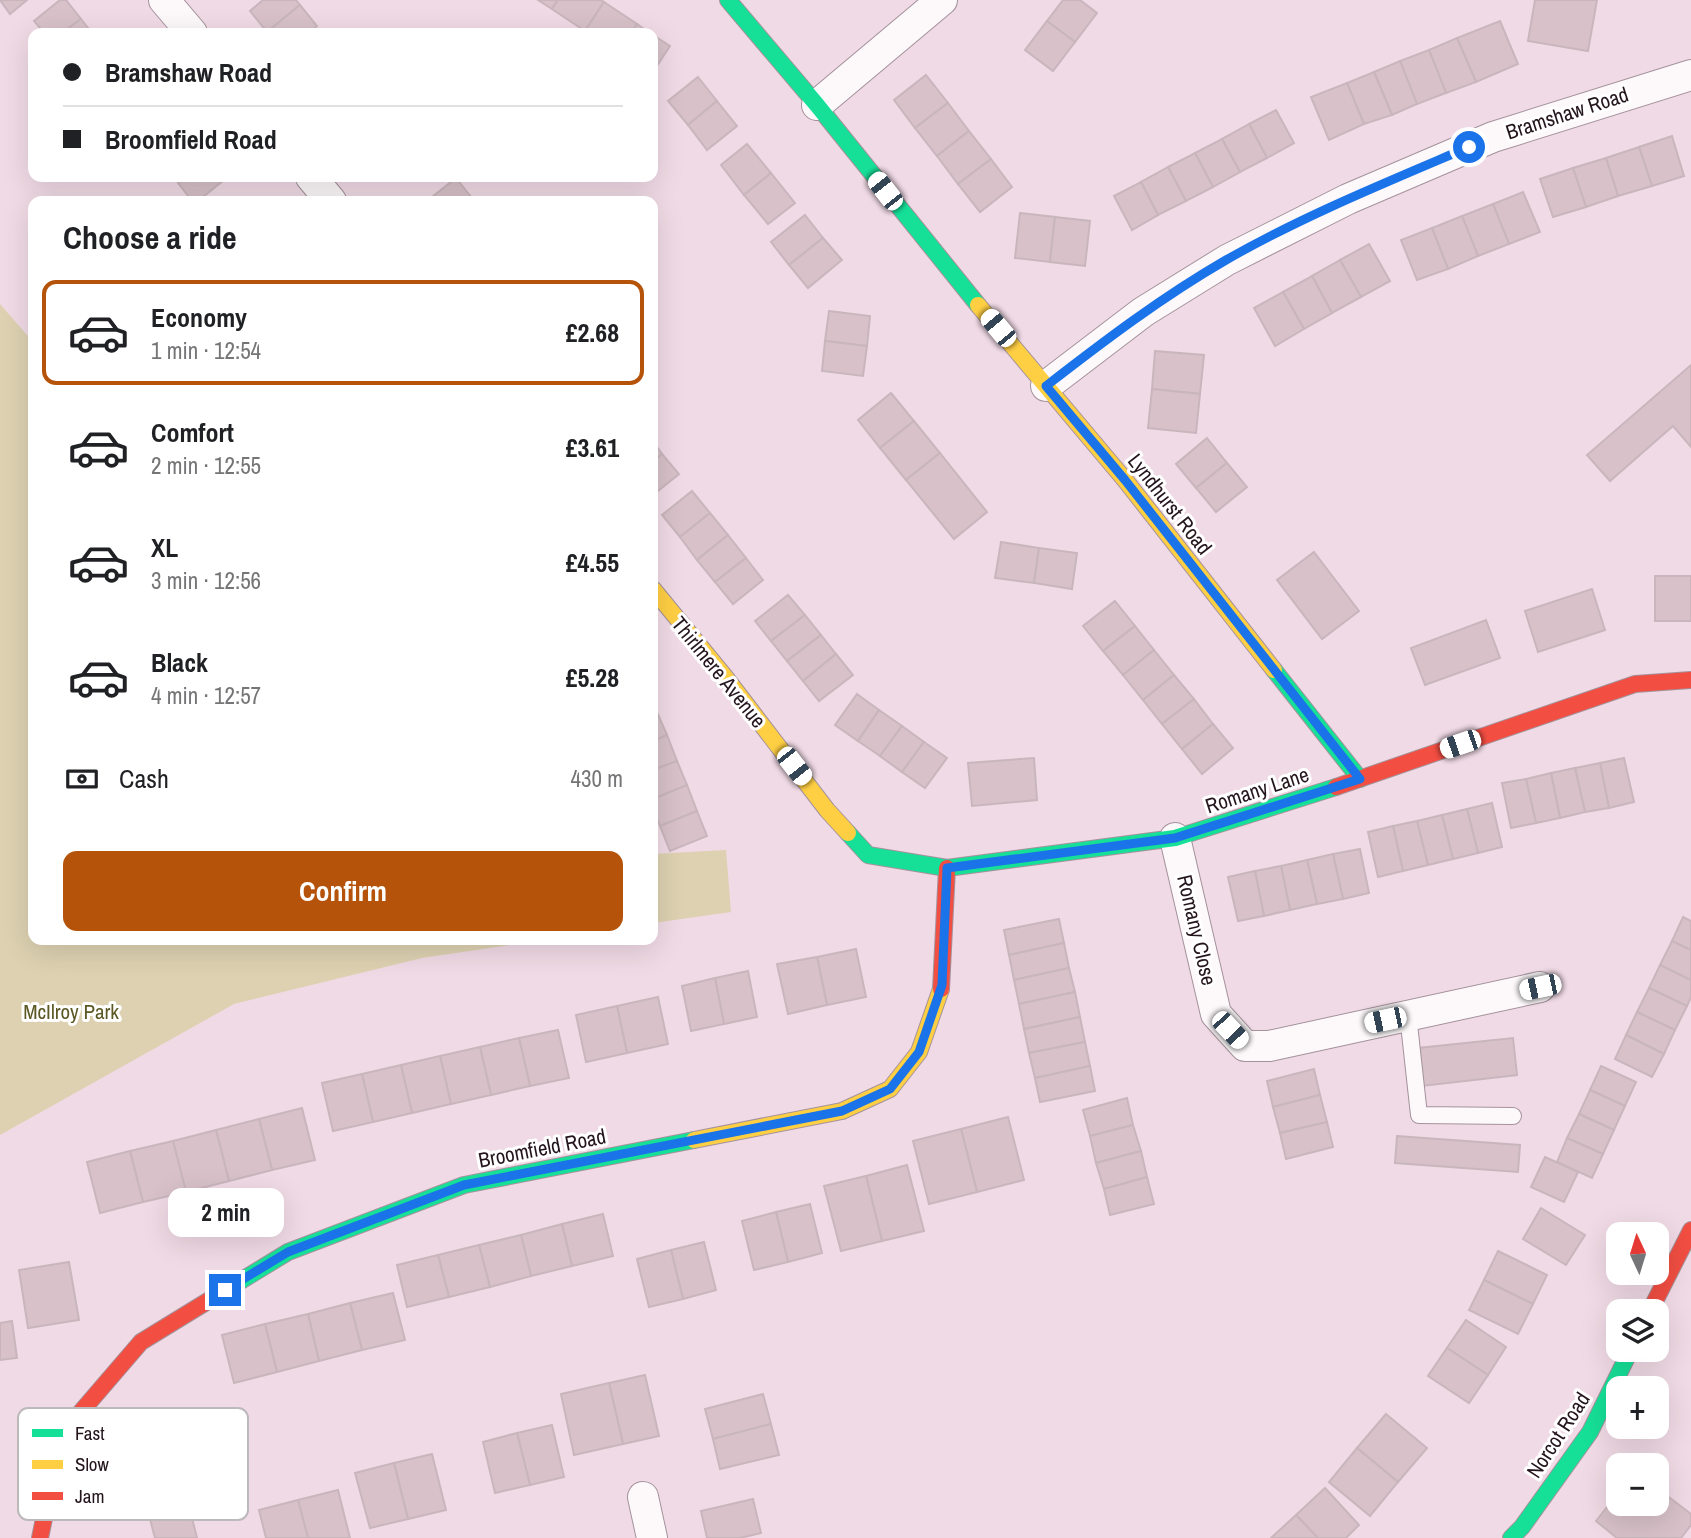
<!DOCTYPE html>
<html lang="en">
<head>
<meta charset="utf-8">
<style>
  :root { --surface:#fff; --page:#f6f6f6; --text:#202124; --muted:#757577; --line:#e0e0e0; --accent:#b45309 }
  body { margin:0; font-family:"Archivo Narrow",sans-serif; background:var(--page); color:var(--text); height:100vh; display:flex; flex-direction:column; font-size:26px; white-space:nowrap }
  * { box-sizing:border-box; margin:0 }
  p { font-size:23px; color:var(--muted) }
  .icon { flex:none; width:38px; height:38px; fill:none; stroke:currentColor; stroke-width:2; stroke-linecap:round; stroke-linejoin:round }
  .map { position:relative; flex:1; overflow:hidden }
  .drawer { position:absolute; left:28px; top:196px; width:630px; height:749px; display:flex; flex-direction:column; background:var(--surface); border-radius:14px; box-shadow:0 7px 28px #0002 }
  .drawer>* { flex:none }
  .hud { position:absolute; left:28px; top:28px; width:630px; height:154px; border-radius:14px; box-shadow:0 7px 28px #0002; display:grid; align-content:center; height:154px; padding:0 35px; background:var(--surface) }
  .needle { width:46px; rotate:356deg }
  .fabs { position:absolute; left:1606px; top:1222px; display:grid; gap:14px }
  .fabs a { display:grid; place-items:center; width:63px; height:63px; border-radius:14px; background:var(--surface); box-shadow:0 7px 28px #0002; font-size:35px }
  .end { position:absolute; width:32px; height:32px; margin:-16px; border:9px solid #1a73e8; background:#fff; box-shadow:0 0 0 4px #fff }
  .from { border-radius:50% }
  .bubble { position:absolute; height:49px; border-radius:14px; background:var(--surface); box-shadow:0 7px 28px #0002; font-size:23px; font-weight:700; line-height:49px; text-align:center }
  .car { position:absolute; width:21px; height:42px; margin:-21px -10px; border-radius:9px; box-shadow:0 0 5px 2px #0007; background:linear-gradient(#fff 24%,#345 0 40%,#fff 0 76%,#345 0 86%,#fff 0) }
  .hud b { display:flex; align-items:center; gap:24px; height:66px; font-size:26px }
  .hud b+b { border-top:2px solid var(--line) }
  .hud i { width:18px; height:18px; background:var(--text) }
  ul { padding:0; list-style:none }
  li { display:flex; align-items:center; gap:21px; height:105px; margin:0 14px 10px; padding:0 21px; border:4px solid transparent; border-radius:14px }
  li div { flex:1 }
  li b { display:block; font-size:26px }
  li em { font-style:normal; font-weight:700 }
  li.active { border-color:var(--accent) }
  li>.icon { width:63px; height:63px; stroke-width:1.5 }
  h2 { padding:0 35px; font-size:32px; line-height:84px }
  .pay { display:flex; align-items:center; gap:18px; height:77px; padding:0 35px; font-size:26px }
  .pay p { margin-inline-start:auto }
  .button { display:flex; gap:14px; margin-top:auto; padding:14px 35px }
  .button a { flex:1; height:80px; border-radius:14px; background:var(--accent); color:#fff; font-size:28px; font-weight:700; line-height:80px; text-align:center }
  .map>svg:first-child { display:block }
</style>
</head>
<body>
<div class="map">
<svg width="1691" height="1538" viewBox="0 0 1691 1538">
  <rect width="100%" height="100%" fill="#f0dae5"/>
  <g fill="#ddd1b1">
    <path d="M0 304 33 342V940H543L422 958 234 1004 0 1135Z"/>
    <path d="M726 850 731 912 653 923V854Z"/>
  </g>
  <g fill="#d8c1c9" stroke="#c9b6bd" stroke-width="2">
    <path d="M0 0H27L10 14Z"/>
    <path d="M60 0H66L81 19 62 33H44L34 21Z"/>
    <path d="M263 0H296L300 5 267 32 250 11Z"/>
    <path d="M538 0H558L552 9Z"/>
    <path d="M558 0H600L604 2 585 31 552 9Z"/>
    <path d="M1063 0H1080L1097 13 1075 42 1047 21Z"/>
    <path d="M1535 0H1597L1588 51 1528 41Z"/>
    <path d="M604 2 637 24 631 33H588L585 31Z"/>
    <path d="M300 5 317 26 308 33H268L267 32Z"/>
    <path d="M81 19 92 33H62Z"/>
    <path d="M1047 21 1075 42 1053 71 1025 50Z"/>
    <path d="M1500 21 1518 64 1476 82 1457 38Z"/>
    <path d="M637 24 650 33H631Z"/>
    <path d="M653 35 670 46 653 72Z"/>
    <path d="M1457 38 1476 82 1446 93 1429 50Z"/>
    <path d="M1429 50 1446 93 1417 104 1400 61Z"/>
    <path d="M1400 61 1417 104 1392 115 1374 72Z"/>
    <path d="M1374 72 1392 115 1364 124 1347 83Z"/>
    <path d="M926 75 948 103 915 128 894 100Z"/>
    <path d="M698 77 717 101 688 125 668 101Z"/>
    <path d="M1347 83 1364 124 1329 140 1311 97Z"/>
    <path d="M717 101 737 126 707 150 688 125Z"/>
    <path d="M948 103 969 131 937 156 915 128Z"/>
    <path d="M1276 110 1294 143 1267 158 1249 124Z"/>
    <path d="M1249 124 1267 158 1240 172 1222 139Z"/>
    <path d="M969 131 991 159 958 184 937 156Z"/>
    <path d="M1672 136 1684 176 1652 186 1639 147Z"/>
    <path d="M1222 139 1240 172 1213 187 1195 153Z"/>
    <path d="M747 144 771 173 744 195 721 165Z"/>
    <path d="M1639 147 1652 186 1618 196 1606 158Z"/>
    <path d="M1195 153 1213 187 1186 201 1168 167Z"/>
    <path d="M1606 158 1618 196 1586 207 1573 168Z"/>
    <path d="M991 159 1012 187 980 212 958 184Z"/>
    <path d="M1168 167 1186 201 1158 215 1141 182Z"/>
    <path d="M1573 168 1586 207 1553 217 1540 179Z"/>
    <path d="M771 173 795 203 768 224 744 195Z"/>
    <path d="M185 177H221L224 180 198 201H192L178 183Z"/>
    <path d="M456 178 472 198 468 201H427Z"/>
    <path d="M1141 182 1158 215 1132 230 1114 196Z"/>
    <path d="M1523 192 1540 232 1509 244 1493 204Z"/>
    <path d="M1493 204 1509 244 1478 256 1462 216Z"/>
    <path d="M1020 213 1055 217 1050 262 1015 258Z"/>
    <path d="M805 215 823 238 789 265 771 242Z"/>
    <path d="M1462 216 1478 256 1448 269 1432 228Z"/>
    <path d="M1055 217 1090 221 1085 266 1050 262Z"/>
    <path d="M1432 228 1448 269 1417 280 1401 240Z"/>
    <path d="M823 238 842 260 808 288 789 265Z"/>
    <path d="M1369 244 1390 281 1361 297 1340 260Z"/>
    <path d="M1340 260 1361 297 1332 313 1312 276Z"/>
    <path d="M1312 276 1332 313 1304 329 1283 292Z"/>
    <path d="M1283 292 1304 329 1275 346 1254 308Z"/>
    <path d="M829 311 870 316 867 346 825 341Z"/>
    <path d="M825 341 867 346 863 376 822 371Z"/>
    <path d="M1155 351 1204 355 1200 394 1152 389Z"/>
    <path d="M1691 365V447L1673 426 1610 481 1587 455Z"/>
    <path d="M1152 389 1200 394 1196 433 1148 428Z"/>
    <path d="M891 393 914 421 880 448 858 420Z"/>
    <path d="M914 421 940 453 906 480 880 448Z"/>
    <path d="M1207 438 1227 463 1196 488 1176 464Z"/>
    <path d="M653 441 662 454 653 462Z"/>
    <path d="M940 453 987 512 954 539 906 480Z"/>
    <path d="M662 454 679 474 653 495V462Z"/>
    <path d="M1227 463 1247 487 1216 512 1196 488Z"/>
    <path d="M692 491 710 513 680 537 662 515Z"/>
    <path d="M710 513 728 535 697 560 680 537Z"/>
    <path d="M728 535 746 558 715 582 697 560Z"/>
    <path d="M1001 542 1039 548 1034 583 995 578Z"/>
    <path d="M1039 548 1077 553 1072 589 1034 583Z"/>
    <path d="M1314 552 1359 611 1322 639 1277 580Z"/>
    <path d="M746 558 763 580 733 604 715 582Z"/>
    <rect x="1655" y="576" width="36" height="45"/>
    <path d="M1592 589 1605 630 1538 652 1525 611Z"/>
    <path d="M788 595 805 615 771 641 755 621Z"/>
    <path d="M1115 601 1135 626 1103 651 1083 626Z"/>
    <path d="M805 615 821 635 787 661 771 641Z"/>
    <path d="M1486 620 1500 658 1425 685 1411 648Z"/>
    <path d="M1135 626 1154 650 1123 675 1103 651Z"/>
    <path d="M821 635 836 654 803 681 787 661Z"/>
    <path d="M1154 650 1174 675 1143 700 1123 675Z"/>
    <path d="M836 654 853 675 819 701 803 681Z"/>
    <path d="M1174 675 1194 699 1162 724 1143 700Z"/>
    <path d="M857 694 879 710 858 741 835 725Z"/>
    <path d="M1194 699 1213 724 1182 749 1162 724Z"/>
    <path d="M656 710 667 735 653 741V711Z"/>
    <path d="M879 710 902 726 880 756 858 741Z"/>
    <path d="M1213 724 1233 748 1202 774 1182 749Z"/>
    <path d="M902 726 924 742 902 772 880 756Z"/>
    <path d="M667 735 677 761 653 770V741Z"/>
    <path d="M924 742 947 758 925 788 902 772Z"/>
    <path d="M1034 758 1037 800 972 806 968 763Z"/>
    <path d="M1624 758 1634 802 1609 808 1600 763Z"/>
    <path d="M677 761 687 785 653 799V770Z"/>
    <path d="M1600 763 1609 808 1585 812 1575 768Z"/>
    <path d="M1575 768 1585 812 1560 818 1551 773Z"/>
    <path d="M1551 773 1560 818 1536 823 1526 779Z"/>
    <path d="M1526 779 1536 823 1511 828 1502 783Z"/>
    <path d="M687 785 697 811 660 826 653 808V799Z"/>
    <path d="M1492 803 1502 847 1478 853 1467 809Z"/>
    <path d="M1467 809 1478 853 1453 859 1442 815Z"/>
    <path d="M697 811 707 836 670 851 660 826Z"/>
    <path d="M1442 815 1453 859 1428 865 1417 821Z"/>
    <path d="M1417 821 1428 865 1403 871 1393 826Z"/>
    <path d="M1393 826 1403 871 1378 877 1368 832Z"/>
    <path d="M1360 849 1369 893 1343 899 1333 854Z"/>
    <path d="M1333 854 1343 899 1317 904 1307 860Z"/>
    <path d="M1307 860 1317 904 1290 910 1281 866Z"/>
    <path d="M1281 866 1290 910 1264 916 1255 871Z"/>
    <path d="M1255 871 1264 916 1238 921 1228 877Z"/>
    <path d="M1683 917 1691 921V950L1672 941Z"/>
    <path d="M1059 919 1064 943 1009 955 1004 930Z"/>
    <path d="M1672 941 1691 950V980L1660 965Z"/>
    <path d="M1064 943 1069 968 1014 980 1009 955Z"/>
    <path d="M856 949 866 997 827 1005 817 957Z"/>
    <path d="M817 957 827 1005 788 1014 777 964Z"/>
    <path d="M1660 965 1691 980V997L1687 1006 1649 988Z"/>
    <path d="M1069 968 1075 992 1019 1004 1014 980Z"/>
    <path d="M748 971 757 1017 724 1024 715 978Z"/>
    <path d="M715 978 724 1024 691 1031 682 986Z"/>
    <path d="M1649 988 1687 1006 1675 1030 1637 1012Z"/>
    <path d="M1075 992 1080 1017 1024 1029 1019 1004Z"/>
    <path d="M658 997 668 1044 627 1053 617 1006Z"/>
    <path d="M617 1006 627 1053 586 1062 576 1015Z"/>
    <path d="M1637 1012 1675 1030 1664 1054 1626 1035Z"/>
    <path d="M1080 1017 1085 1042 1029 1053 1024 1029Z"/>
    <path d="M558 1030 569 1078 530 1086 519 1038Z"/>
    <path d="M1626 1035 1664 1054 1652 1077 1615 1059Z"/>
    <path d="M519 1038 530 1086 491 1095 480 1047Z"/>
    <path d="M1513 1038 1517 1075 1422 1086 1418 1048Z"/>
    <path d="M1085 1042 1090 1066 1035 1078 1029 1053Z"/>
    <path d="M480 1047 491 1095 451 1104 440 1056Z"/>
    <path d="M440 1056 451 1104 412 1113 401 1065Z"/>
    <path d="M401 1065 412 1113 373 1122 362 1074Z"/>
    <path d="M1090 1066 1095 1091 1040 1102 1035 1078Z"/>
    <path d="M1601 1066 1636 1082 1625 1106 1590 1090Z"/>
    <path d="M1314 1069 1320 1095 1273 1107 1267 1081Z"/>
    <path d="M362 1074 373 1122 333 1131 322 1083Z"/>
    <path d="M1590 1090 1625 1106 1614 1130 1579 1114Z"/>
    <path d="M1320 1095 1327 1122 1280 1133 1273 1107Z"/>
    <path d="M1127 1098 1133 1125 1090 1136 1083 1110Z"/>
    <path d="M302 1108 315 1160 272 1170 259 1119Z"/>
    <path d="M1579 1114 1614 1130 1603 1154 1567 1138Z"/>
    <path d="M1008 1117 1024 1180 977 1192 961 1129Z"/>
    <path d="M259 1119 272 1170 229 1181 216 1130Z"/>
    <path d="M1327 1122 1333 1147 1286 1159 1280 1133Z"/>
    <path d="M1133 1125 1141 1151 1096 1163 1090 1136Z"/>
    <path d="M961 1129 977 1192 929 1204 913 1141Z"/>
    <path d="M216 1130 229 1181 186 1192 173 1141Z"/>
    <path d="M1397 1136 1520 1145 1518 1172 1395 1163Z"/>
    <path d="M1567 1138 1603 1154 1592 1178 1557 1162Z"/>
    <path d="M173 1141 186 1192 143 1202 130 1151Z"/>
    <path d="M130 1151 143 1202 100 1213 87 1162Z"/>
    <path d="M1141 1151 1147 1177 1104 1189 1096 1163Z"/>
    <path d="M1545 1157 1578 1172 1564 1202 1531 1187Z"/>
    <path d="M907 1165 924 1231 882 1241 866 1176Z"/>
    <path d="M866 1176 882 1241 841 1251 824 1186Z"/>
    <path d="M1147 1177 1154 1204 1110 1215 1104 1189Z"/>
    <path d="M810 1204 822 1253 788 1262 776 1212Z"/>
    <path d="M1541 1208 1585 1235 1566 1265 1523 1239Z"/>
    <path d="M776 1212 788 1262 754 1270 742 1221Z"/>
    <path d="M603 1214 613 1256 572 1266 562 1224Z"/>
    <path d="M562 1224 572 1266 531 1276 521 1235Z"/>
    <path d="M521 1235 531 1276 490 1287 479 1245Z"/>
    <path d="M704 1242 716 1290 683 1299 671 1250Z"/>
    <path d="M479 1245 490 1287 449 1297 438 1255Z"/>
    <path d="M671 1250 683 1299 649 1307 637 1259Z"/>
    <path d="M1498 1251 1547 1275 1533 1304 1484 1280Z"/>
    <path d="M438 1255 449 1297 407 1307 397 1265Z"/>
    <path d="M69 1262 79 1320 28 1328 19 1270Z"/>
    <path d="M1484 1280 1533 1304 1518 1334 1469 1310Z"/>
    <path d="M393 1293 405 1340 362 1350 350 1303Z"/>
    <path d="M350 1303 362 1350 319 1361 308 1314Z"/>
    <path d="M308 1314 319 1361 277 1372 265 1324Z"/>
    <path d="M1466 1320 1506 1347 1488 1375 1447 1348Z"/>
    <path d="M12 1321 17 1358 0 1360V1323Z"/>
    <path d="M265 1324 277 1372 234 1383 222 1335Z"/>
    <path d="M1447 1348 1488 1375 1469 1403 1428 1376Z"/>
    <path d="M645 1375 659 1436 623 1444 609 1383Z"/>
    <path d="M609 1383 623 1444 574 1455 561 1394Z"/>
    <path d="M763 1394 771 1424 713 1439 705 1409Z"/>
    <path d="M1386 1414 1427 1448 1398 1482 1357 1448Z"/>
    <path d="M771 1424 779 1455 720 1469 713 1439Z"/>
    <path d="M552 1425 564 1477 530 1485 517 1433Z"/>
    <path d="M517 1433 530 1485 495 1493 483 1442Z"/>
    <path d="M1357 1448 1398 1482 1370 1516 1329 1482Z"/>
    <path d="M432 1454 446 1510 408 1519 394 1463Z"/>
    <path d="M394 1463 408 1519 370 1528 355 1473Z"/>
    <path d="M1325 1488 1359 1525 1346 1538H1318L1296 1515Z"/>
    <path d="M1657 1488 1691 1514V1525L1681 1538H1617L1596 1521 1619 1492V1503H1657Z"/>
    <path d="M338 1490 350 1538H308L298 1500Z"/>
    <path d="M753 1499 761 1533 740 1538H707L701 1511Z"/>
    <path d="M298 1500 308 1538H266L259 1510Z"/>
    <path d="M190 1510 197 1538H155L150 1519Z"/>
    <path d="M1296 1515 1318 1538H1271Z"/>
  </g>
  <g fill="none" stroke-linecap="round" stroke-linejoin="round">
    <defs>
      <path id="lane" d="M1408 1015 1419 1115 1513 1116"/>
      <g id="street">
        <path d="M164 0 192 33"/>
        <path d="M817 105 942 0"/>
        <path d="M311 177 331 201"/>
        <path d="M1046 386 1143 312 1227 260 1348 199 1493 137 1691 75"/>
        <path d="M1175 838 1216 1014 1245 1046H1269L1540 987"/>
        <path d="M643 1497 652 1538"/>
      </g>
      <g id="fast">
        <path d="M728 0 817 105 978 305"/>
        <path d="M1274 670 1360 779"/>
        <path d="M848 833 868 855 947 868 1175 838 1336 787"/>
        <path d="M234 1285 288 1252 464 1185 694 1140"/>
        <path d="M1511 1538 1522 1527 1590 1432 1631 1349"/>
      </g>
      <g id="slow">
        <path d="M978 305 1125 480 1274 670"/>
        <path d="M653 589 726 678 827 810 848 833"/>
        <path d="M694 1140 842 1111 890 1089 919 1052 941 989"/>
      </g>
      <g id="jam">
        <path d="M1336 787 1635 684 1691 680"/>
        <path d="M941 989 947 868"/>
        <path d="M1650 1311 1691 1230"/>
        <path d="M40 1538 61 1435 141 1342 234 1285"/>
      </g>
    </defs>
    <use href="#lane" stroke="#a4929b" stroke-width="18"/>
    <use href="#street" stroke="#a4929b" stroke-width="32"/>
    <use href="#fast" stroke="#a4929b" stroke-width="18"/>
    <use href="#slow" stroke="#a4929b" stroke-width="18"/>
    <use href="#jam" stroke="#a4929b" stroke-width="18"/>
    <use href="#lane" stroke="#fdf9fb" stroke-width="16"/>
    <use href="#street" stroke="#fdf9fb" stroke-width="30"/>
    <use href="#fast" stroke="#16e098" stroke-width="16"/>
    <use href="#slow" stroke="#ffcf43" stroke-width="16"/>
    <use href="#jam" stroke="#f24e42" stroke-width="16"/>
  </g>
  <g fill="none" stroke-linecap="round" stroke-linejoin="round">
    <path stroke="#1a73e8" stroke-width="9" d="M225 1290 288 1252 464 1185 842 1111 890 1089 919 1052 942 985 947 868 1175 838 1360 779 1125 480 1046 386C1104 341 1162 297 1226 260 1303 216 1387 182 1469 147"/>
  </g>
  <g text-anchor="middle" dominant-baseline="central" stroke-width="6" stroke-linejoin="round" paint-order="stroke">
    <g font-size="21" fill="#24151d" stroke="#fff">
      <text transform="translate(1567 113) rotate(-18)">Bramshaw Road</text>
      <text transform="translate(1170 504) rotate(52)">Lyndhurst Road</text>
      <text transform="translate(719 672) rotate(51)">Thirlmere Avenue</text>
      <text transform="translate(1257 790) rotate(-18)">Romany Lane</text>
      <text transform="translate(1197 930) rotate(77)">Romany Close</text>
      <text transform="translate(542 1148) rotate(-11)">Broomfield Road</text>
      <text transform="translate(1558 1435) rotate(-57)">Norcot Road</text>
    </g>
    <g font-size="21" fill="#5b5823" stroke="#fff">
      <text x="71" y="1011">McIlroy Park</text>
    </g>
  </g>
  <rect x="18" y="1408" width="230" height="112" rx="10" fill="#fff" stroke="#bdb9bb" stroke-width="2"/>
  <rect x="32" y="1429" width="31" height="8" fill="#16e098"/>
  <rect x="32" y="1460" width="31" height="9" fill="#ffcf43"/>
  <rect x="32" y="1492" width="31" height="8" fill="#f24e42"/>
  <g font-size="19" fill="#24151d">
    <text x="75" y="1440">Fast</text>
    <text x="75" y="1471">Slow</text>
    <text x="75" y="1503">Jam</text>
  </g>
</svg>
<div class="fabs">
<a><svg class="needle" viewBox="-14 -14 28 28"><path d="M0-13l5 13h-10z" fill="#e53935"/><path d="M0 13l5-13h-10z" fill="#757577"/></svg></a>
<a><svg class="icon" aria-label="layers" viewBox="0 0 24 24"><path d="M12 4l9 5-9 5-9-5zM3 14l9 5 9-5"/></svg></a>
<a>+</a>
<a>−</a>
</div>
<i class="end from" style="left:1469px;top:147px"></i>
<i class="end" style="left:225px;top:1290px"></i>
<div class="bubble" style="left:168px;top:1188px;width:116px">2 min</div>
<i class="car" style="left:885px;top:191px;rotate:322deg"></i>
<i class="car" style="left:998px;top:328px;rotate:320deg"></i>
<i class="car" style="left:1460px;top:744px;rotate:251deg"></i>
<i class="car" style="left:794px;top:766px;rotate:142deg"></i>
<i class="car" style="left:1540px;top:987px;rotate:258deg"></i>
<i class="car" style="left:1385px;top:1020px;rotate:258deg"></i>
<i class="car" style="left:1230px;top:1030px;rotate:137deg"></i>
<div class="hud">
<b><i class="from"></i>Bramshaw Road</b>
<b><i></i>Broomfield Road</b>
</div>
<section class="drawer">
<h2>Choose a ride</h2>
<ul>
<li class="active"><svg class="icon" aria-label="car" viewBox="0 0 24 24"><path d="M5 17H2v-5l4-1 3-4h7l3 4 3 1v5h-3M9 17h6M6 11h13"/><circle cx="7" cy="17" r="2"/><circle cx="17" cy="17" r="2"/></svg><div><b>Economy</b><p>1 min · 12:54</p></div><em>£2.68</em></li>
<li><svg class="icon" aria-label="car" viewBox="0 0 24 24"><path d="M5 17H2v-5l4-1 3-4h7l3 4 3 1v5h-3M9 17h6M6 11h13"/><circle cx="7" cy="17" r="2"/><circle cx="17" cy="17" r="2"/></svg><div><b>Comfort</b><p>2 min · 12:55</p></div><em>£3.61</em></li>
<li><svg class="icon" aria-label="car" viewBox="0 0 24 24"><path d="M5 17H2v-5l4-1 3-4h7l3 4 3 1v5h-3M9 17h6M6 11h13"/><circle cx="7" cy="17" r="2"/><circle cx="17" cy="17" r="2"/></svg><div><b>XL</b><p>3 min · 12:56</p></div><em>£4.55</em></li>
<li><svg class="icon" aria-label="car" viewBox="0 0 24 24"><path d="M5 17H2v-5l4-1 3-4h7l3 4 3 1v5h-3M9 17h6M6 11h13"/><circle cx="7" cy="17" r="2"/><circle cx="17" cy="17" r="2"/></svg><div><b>Black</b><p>4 min · 12:57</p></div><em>£5.28</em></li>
</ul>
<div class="pay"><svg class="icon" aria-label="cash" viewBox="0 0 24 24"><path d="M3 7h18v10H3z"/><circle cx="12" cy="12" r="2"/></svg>Cash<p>430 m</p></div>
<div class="button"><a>Confirm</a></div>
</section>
</div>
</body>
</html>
